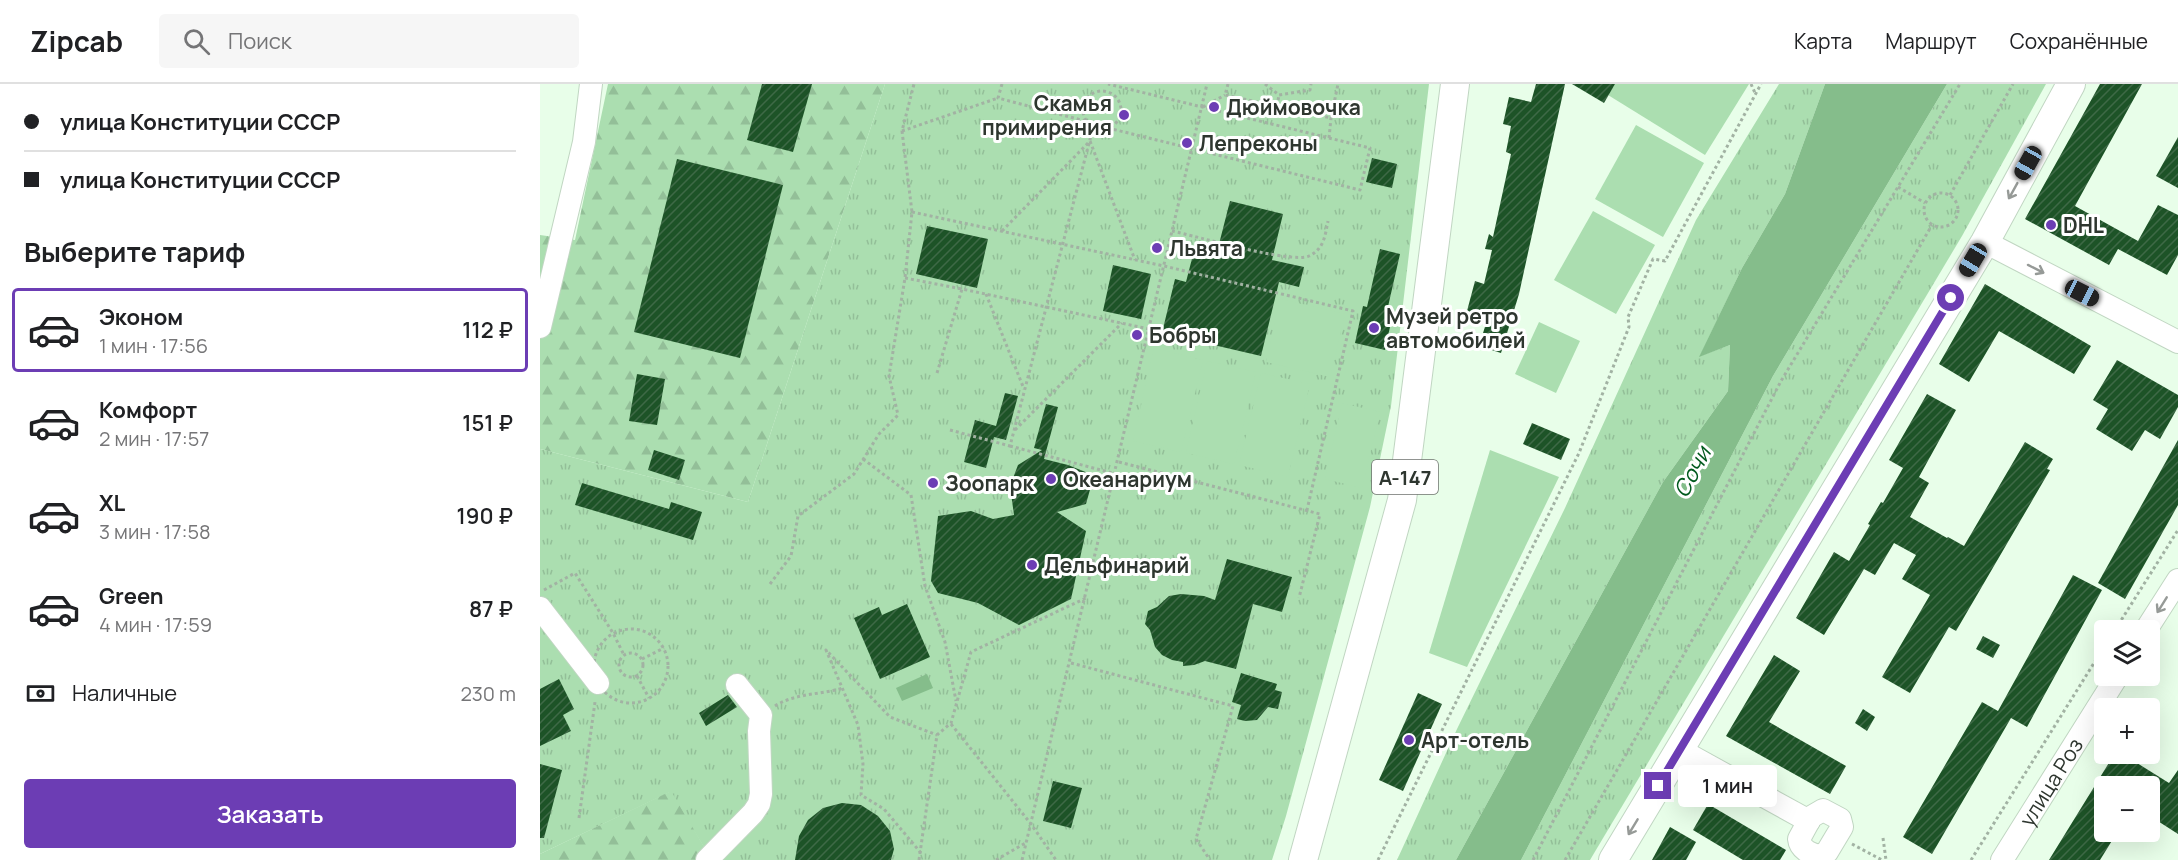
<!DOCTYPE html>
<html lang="ru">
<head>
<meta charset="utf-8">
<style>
  :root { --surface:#fff; --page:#f6f6f6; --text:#202124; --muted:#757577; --line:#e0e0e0; --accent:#6c3db4 }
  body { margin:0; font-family:Manrope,sans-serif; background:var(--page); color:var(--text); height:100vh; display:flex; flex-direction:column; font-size:22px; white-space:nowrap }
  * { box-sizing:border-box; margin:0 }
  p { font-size:20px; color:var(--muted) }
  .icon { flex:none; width:33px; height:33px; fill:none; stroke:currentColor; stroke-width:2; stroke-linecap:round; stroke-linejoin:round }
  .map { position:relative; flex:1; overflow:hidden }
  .side { display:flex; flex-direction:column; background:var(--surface); width:540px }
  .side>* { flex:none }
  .hud { display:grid; align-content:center; height:132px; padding:0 24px; background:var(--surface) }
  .tools { position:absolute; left:1554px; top:536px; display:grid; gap:12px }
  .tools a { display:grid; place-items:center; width:66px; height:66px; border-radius:6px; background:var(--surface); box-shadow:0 6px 24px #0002; font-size:30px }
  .end { position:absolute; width:27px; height:27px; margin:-14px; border:8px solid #6c3db4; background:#fff; box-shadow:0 0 0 3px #fff }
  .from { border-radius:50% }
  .bubble { position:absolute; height:42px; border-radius:6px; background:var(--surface); box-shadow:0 6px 24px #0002; font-size:20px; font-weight:600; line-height:42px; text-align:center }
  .car { position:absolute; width:18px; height:36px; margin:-18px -9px; border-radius:8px; box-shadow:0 0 4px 2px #0007; background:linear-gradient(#222 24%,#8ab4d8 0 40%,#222 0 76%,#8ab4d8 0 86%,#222 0) }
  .hud b { display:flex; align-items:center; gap:21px; height:57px; font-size:22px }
  .hud b+b { border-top:2px solid var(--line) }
  .hud i { width:15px; height:15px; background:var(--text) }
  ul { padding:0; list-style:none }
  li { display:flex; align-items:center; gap:18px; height:84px; margin:0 12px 9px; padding:0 12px; border:3px solid transparent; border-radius:6px }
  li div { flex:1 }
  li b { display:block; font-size:22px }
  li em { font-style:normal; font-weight:600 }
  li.on { border-color:var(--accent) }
  li>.icon { width:54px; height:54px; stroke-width:1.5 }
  h2 { padding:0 24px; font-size:27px; line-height:72px }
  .pay { display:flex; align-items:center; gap:15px; height:66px; padding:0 24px; font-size:22px }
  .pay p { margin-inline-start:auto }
  .primary-button { display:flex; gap:12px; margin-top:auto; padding:12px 24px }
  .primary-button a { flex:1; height:69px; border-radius:6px; background:var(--accent); color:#fff; font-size:24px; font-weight:600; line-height:69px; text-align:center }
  header { display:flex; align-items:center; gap:36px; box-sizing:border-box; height:84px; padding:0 30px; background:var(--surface); border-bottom:2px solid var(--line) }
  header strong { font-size:28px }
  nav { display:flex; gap:33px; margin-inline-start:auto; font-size:21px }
  .search { width:420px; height:54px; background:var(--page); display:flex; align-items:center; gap:15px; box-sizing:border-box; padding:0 21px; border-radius:6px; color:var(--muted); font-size:22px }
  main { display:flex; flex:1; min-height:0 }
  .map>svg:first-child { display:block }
</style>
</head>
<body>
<header>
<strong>Zipcab</strong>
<div class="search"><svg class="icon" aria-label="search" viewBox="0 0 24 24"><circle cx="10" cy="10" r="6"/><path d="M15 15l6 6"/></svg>Поиск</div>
<nav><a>Карта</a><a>Маршрут</a><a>Сохранённые</a></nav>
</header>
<main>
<section class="side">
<div class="hud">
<b><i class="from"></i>улица Конституции СССР</b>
<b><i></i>улица Конституции СССР</b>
</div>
<h2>Выберите тариф</h2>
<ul>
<li class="on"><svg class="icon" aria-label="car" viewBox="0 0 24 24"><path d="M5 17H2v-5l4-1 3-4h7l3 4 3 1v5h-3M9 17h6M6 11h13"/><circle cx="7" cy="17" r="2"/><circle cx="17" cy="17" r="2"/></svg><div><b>Эконом</b><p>1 мин · 17:56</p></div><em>112 ₽</em></li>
<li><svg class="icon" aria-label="car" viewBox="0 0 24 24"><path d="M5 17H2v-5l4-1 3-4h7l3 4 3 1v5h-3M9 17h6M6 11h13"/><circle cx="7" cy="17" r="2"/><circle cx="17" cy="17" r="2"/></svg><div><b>Комфорт</b><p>2 мин · 17:57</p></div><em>151 ₽</em></li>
<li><svg class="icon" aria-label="car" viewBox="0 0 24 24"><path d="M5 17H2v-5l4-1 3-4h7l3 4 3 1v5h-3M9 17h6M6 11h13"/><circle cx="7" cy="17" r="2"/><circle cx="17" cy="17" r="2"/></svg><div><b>XL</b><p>3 мин · 17:58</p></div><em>190 ₽</em></li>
<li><svg class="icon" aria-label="car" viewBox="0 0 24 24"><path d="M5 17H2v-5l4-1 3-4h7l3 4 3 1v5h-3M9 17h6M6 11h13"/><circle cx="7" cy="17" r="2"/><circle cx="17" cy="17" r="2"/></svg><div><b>Green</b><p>4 мин · 17:59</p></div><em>87 ₽</em></li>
</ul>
<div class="pay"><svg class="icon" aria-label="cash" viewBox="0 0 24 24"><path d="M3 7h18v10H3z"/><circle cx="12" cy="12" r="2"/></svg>Наличные<p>230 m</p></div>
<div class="primary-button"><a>Заказать</a></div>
</section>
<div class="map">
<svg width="1638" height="776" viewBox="0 0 1638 776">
  <defs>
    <pattern id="grass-tufts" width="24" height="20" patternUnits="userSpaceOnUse" patternTransform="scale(1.5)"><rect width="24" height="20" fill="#abdeb0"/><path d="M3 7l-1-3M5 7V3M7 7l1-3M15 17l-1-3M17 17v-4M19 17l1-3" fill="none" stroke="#93bf98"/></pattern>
    <pattern id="forest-firs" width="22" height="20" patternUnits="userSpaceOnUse" patternTransform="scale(1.5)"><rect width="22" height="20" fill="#abdeb0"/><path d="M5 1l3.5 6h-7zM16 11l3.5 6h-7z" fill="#93bf98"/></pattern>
    <pattern id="building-hatch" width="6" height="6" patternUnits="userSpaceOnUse" patternTransform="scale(1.5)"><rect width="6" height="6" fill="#1d5327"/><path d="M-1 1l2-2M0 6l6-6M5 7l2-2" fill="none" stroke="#3e6946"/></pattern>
  </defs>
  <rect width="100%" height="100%" fill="#e8fee9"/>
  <g fill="url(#grass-tufts)">
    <path d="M345 0H889L851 322 830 423 746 732 732 776H172L130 708 0 770V365L208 418Z"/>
    <path d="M1239 0H1285L1245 110 1202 184 1160 272 1190 261 1188 307 1123 398 916 776H857L917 645 1025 424 1156 136Z"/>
    <path d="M1407 0H1506L1422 152 1050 776H981L1233 292Z"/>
  </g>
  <g fill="url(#forest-firs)">
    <path d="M68 0H345L208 418 0 365V151L35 156Z"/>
    <path d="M131 707 172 776H0V770Z"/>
  </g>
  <g fill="#abdeb0">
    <path d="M1075 0H1209L1165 71 1068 11Z"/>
    <path d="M1096 41 1164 79 1123 153 1055 115Z"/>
    <path d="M1053 127 1115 161 1076 230 1014 196Z"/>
    <path d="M740 215 805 230 790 293 726 278Z"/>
    <path d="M999 238 1040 257 1016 309 975 290Z"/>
    <path d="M614 264 663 276 641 368 593 357Z"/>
    <path d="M667 277 716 288 694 380 646 369Z"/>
    <path d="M721 289 770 300 748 393 699 381Z"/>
    <path d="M802 319 840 328 822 404 785 395Z"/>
    <path d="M950 366 1019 393 927 583 889 569Z"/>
  </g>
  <g fill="#85bd8b">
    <path d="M1285 0H1407L1233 292 981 776H916L1123 398 1188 307 1190 261 1159 273 1202 184 1245 110Z"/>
    <path d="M387 590 393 604 362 617 356 604Z"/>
  </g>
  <g fill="url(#building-hatch)">
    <path d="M222 0H272L253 68 207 56Z"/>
    <path d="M996 0H1025L979 210 961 269 939 262 948 233 927 227 935 197 944 200 952 166 945 165 949 150 953 153 971 70 966 68 971 42 963 40 969 13 991 18Z"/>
    <path d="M1032 0H1075L1064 19Z"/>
    <path d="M1560 0H1602L1535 122 1598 157 1618 121 1638 131V171L1627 191 1578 165 1569 181 1485 135Z"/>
    <path d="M1638 53V104L1616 92Z"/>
    <path d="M832 74 857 80 852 104 826 98Z"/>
    <path d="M137 75 243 101 200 274 94 248Z"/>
    <path d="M690 117 743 130 732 176 764 183 759 203 739 198 721 272 622 249 635 195 646 198 656 159 678 164Z"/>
    <path d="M387 142 448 155 437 204 376 190Z"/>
    <path d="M840 165 860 170 847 227 853 229 845 266 815 259 823 222 827 223Z"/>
    <path d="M573 181 611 190 601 235 563 227Z"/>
    <path d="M1445 200 1551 262 1534 290 1459 247 1429 298 1399 280Z"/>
    <path d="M1577 276 1638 311V323L1620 355 1605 346 1592 367 1556 345 1568 325 1553 316Z"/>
    <path d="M97 290 125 295 117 341 89 337Z"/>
    <path d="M465 309 478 312 466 356 454 353 446 384 424 378 435 336 456 342Z"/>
    <path d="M1387 310 1416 326 1379 393 1389 399 1370 433 1407 454 1408 453 1424 462 1485 358 1513 375 1507 385 1510 386 1416 547 1409 543 1370 609 1342 593 1390 511 1362 495 1376 471 1354 459 1335 491 1324 485 1284 551 1256 534 1294 468 1309 477 1330 441 1328 440 1341 418 1343 419 1363 384 1349 376Z"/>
    <path d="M506 320 518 323 504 375 528 381 548 389 551 402 546 420 517 428 546 447 531 515 479 541 438 519 398 509 391 497 398 432 431 427 453 435 474 431 470 402 478 381 502 366 494 364Z"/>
    <path d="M992 339 1030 355 1021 376 983 360Z"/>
    <path d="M1638 356V421L1585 515 1558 499Z"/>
    <path d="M114 366 145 376 139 396 108 386Z"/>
    <path d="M42 399 129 425 131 418 162 428 153 456 35 421Z"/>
    <path d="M687 475 752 493 742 528 713 520 696 585 665 577 654 581 643 582V578L632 576 622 571 615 563 610 546 605 540 608 527 617 523 629 512 641 510 664 512 675 516Z"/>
    <path d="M1533 491 1562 506 1487 643 1471 634 1392 770 1363 753 1442 618 1458 627Z"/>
    <path d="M367 520 390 573 340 595 314 534 339 523 342 531Z"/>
    <path d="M1443 552 1460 561 1453 574 1436 565Z"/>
    <path d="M1234 571 1260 587 1229 638 1306 682 1290 710 1186 652Z"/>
    <path d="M701 589 737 600 735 606 742 608 738 625 728 623 717 636 705 637 697 635 701 621 692 618Z"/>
    <path d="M19 595 34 625 23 631 31 647 0 662V605Z"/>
    <path d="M878 609 902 620 863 707 839 696Z"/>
    <path d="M188 611 197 623 166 642 159 629Z"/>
    <path d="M1323 625 1335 633 1327 647 1315 639Z"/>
    <path d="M1575 669H1581L1629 699 1638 686V750L1610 732V696L1606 702H1564V747H1578L1560 776H1509Z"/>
    <path d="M0 680 22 686 4 754H0Z"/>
    <path d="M513 697 542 704 531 744 503 737Z"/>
    <path d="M302 719 321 721 338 732 350 747 354 765 351 776H255L259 752 268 736 283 724Z"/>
    <path d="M1168 720 1246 766 1240 776H1203L1153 746Z"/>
    <path d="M1130 743 1156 758 1146 776H1112Z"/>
  </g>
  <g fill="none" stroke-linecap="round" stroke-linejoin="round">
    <defs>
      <g id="minor">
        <path d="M1445 158 1638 258"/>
        <path d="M0 243 44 58 51 0"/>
        <path d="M0 524 58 599"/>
        <path d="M1606 546 1638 496"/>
        <path d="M1140 666 1269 737"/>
        <path d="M1283 726 1300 735 1302 743 1287 768 1280 772C1270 770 1260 765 1259 755L1271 733Z"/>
        <path d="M167 776 213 729 219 720 221 710 219 647 221 631 197 601"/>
        <path id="s1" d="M1462 776 1578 591"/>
      </g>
      <g id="major">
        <path d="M763 776 862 416 915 0"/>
        <path d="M1073 776 1445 158 1531 0"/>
      </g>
    </defs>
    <use href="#minor" stroke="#c0d6c2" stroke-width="24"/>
    <use href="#major" stroke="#c0d6c2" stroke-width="30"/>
    <g stroke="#a2b2a3" stroke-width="3" stroke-dasharray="3 3" stroke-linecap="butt">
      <path d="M462 0 458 14 545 37"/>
      <path d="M688 0 685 11 791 34 798 0"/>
      <path d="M725 0 739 11 770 6 771 0"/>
      <path d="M1211 0 1215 9"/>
      <circle cx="562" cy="26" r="19"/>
      <path d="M737 22 739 11"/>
      <path d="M663 23 685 11"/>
      <path d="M568 44 820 106 830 64 568 0"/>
      <path d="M362 47 458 14"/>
      <path d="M789 54 791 34"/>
      <path d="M1358 103 1385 119"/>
      <circle cx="1401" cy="126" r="17"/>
      <path d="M1410 111 1473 0"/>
      <path d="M372 128 624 182 813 227 767 426"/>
      <path d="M462 147 550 57 595 176"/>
      <path d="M632 147C656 152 751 180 769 172 784 165 785 152 788 137"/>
      <path d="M365 194 422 205"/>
      <path d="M446 210 484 305"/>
      <path d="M397 289 422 205 609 245"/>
      <path d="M410 346 470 362 553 44"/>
      <path d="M475 346 582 239"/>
      <path d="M470 362 576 390"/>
      <path d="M323 375 371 411 385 502 405 558 416 617"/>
      <path d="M579 378 780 430 759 514"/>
      <path d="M230 500 251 472 258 432 314 390 339 350 358 331 349 292 365 194 372 128 362 47 374 0"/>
      <path d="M4 506 35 489 73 549 84 571"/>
      <circle cx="91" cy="582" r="37"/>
      <path d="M1575 546 1638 446"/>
      <circle cx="91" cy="581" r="12"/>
      <path d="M102 575 124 564"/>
      <path d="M531 579 693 622 656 755 670 776"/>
      <path d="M97 592 109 614"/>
      <path d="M235 622C255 609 280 611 303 604"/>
      <path d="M411 640 491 740 516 776"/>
      <path d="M39 734 55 618"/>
      <path d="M1343 754 1346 776"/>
      <path d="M1312 760 1342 776"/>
      <path d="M381 769 344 725 321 711 323 680 318 641 286 566 350 633 397 651"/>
      <path d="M379 776 397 651 411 639 431 568 546 514"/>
      <path d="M456 776 487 758"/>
      <path d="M482 776 667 0"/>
      <path d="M838 776 1039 369 1089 243 1088 233 1113 175 1125 177 1221 0"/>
      <path d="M993 776 1241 297 1420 0"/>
      <path d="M1025 776 1392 141"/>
      <path d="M1431 776 1564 563"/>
    </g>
    <use href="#minor" stroke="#fff" stroke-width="22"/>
    <use href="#major" stroke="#fff" stroke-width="28"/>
  </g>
  <defs><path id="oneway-shaft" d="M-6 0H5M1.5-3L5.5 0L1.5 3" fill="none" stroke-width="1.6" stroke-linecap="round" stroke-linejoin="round" transform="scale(1.5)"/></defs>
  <g stroke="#969a97">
    <use href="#oneway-shaft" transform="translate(1473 107) rotate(119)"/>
    <use href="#oneway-shaft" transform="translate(1496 185) rotate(27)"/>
    <use href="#oneway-shaft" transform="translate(1622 521) rotate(122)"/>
    <use href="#oneway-shaft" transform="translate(1093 743) rotate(121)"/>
  </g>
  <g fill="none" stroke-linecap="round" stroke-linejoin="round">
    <path stroke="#6c3db4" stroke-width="8" d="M1118 702 1411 214"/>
  </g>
  <g fill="#6c3db4" stroke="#fff" stroke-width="2">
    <circle cx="674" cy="23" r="6"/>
    <circle cx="584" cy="31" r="6"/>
    <circle cx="647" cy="59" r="6"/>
    <circle cx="1511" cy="141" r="6"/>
    <circle cx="617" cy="164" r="6"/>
    <circle cx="834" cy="244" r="6"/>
    <circle cx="597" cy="251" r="6"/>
    <circle cx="511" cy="395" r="6"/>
    <circle cx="393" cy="399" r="6"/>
    <circle cx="492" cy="481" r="6"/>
    <circle cx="869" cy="656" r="6"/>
  </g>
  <g text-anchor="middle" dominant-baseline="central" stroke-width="6" stroke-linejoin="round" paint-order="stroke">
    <rect fill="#fff" stroke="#6d726d" stroke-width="1.5" x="832" y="376" width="66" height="34" rx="4.5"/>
    <g font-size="20" font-weight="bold" fill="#2e362f">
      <text x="865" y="393">А-147</text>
    </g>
    <g font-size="21" font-weight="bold" fill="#2e362f" stroke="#fff" text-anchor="start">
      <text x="572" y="19" text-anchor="end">Скамья<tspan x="572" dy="24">примирения</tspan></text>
      <text x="686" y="23">Дюймовочка</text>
      <text x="659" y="59">Лепреконы</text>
      <text x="1523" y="141">DHL</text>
      <text x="629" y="164">Львята</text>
      <text x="846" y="232">Музей ретро<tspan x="846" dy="24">автомобилей</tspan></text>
      <text x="609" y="251">Бобры</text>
      <text x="523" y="395">Океанариум</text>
      <text x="405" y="399">Зоопарк</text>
      <text x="504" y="481">Дельфинарий</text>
      <text x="881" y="656">Арт-отель</text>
    </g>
    <g font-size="21" fill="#2e362f" stroke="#fff">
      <text stroke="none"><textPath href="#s1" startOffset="92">улица Роз</textPath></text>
    </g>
    <g font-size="22" font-style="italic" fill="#005a1d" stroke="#fff">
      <text transform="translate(1152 388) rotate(-62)">Сочи</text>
    </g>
  </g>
</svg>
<div class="tools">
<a><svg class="icon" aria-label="layers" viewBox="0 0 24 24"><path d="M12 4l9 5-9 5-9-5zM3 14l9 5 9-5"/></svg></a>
<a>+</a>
<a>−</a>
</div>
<i class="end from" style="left:1411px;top:214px"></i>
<i class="end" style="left:1118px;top:702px"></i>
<div class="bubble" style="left:1138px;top:681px;width:99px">1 мин</div>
<i class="car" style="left:1488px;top:79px;rotate:209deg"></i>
<i class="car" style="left:1433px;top:176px;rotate:211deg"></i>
<i class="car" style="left:1542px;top:209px;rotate:117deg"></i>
</div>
</main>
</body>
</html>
